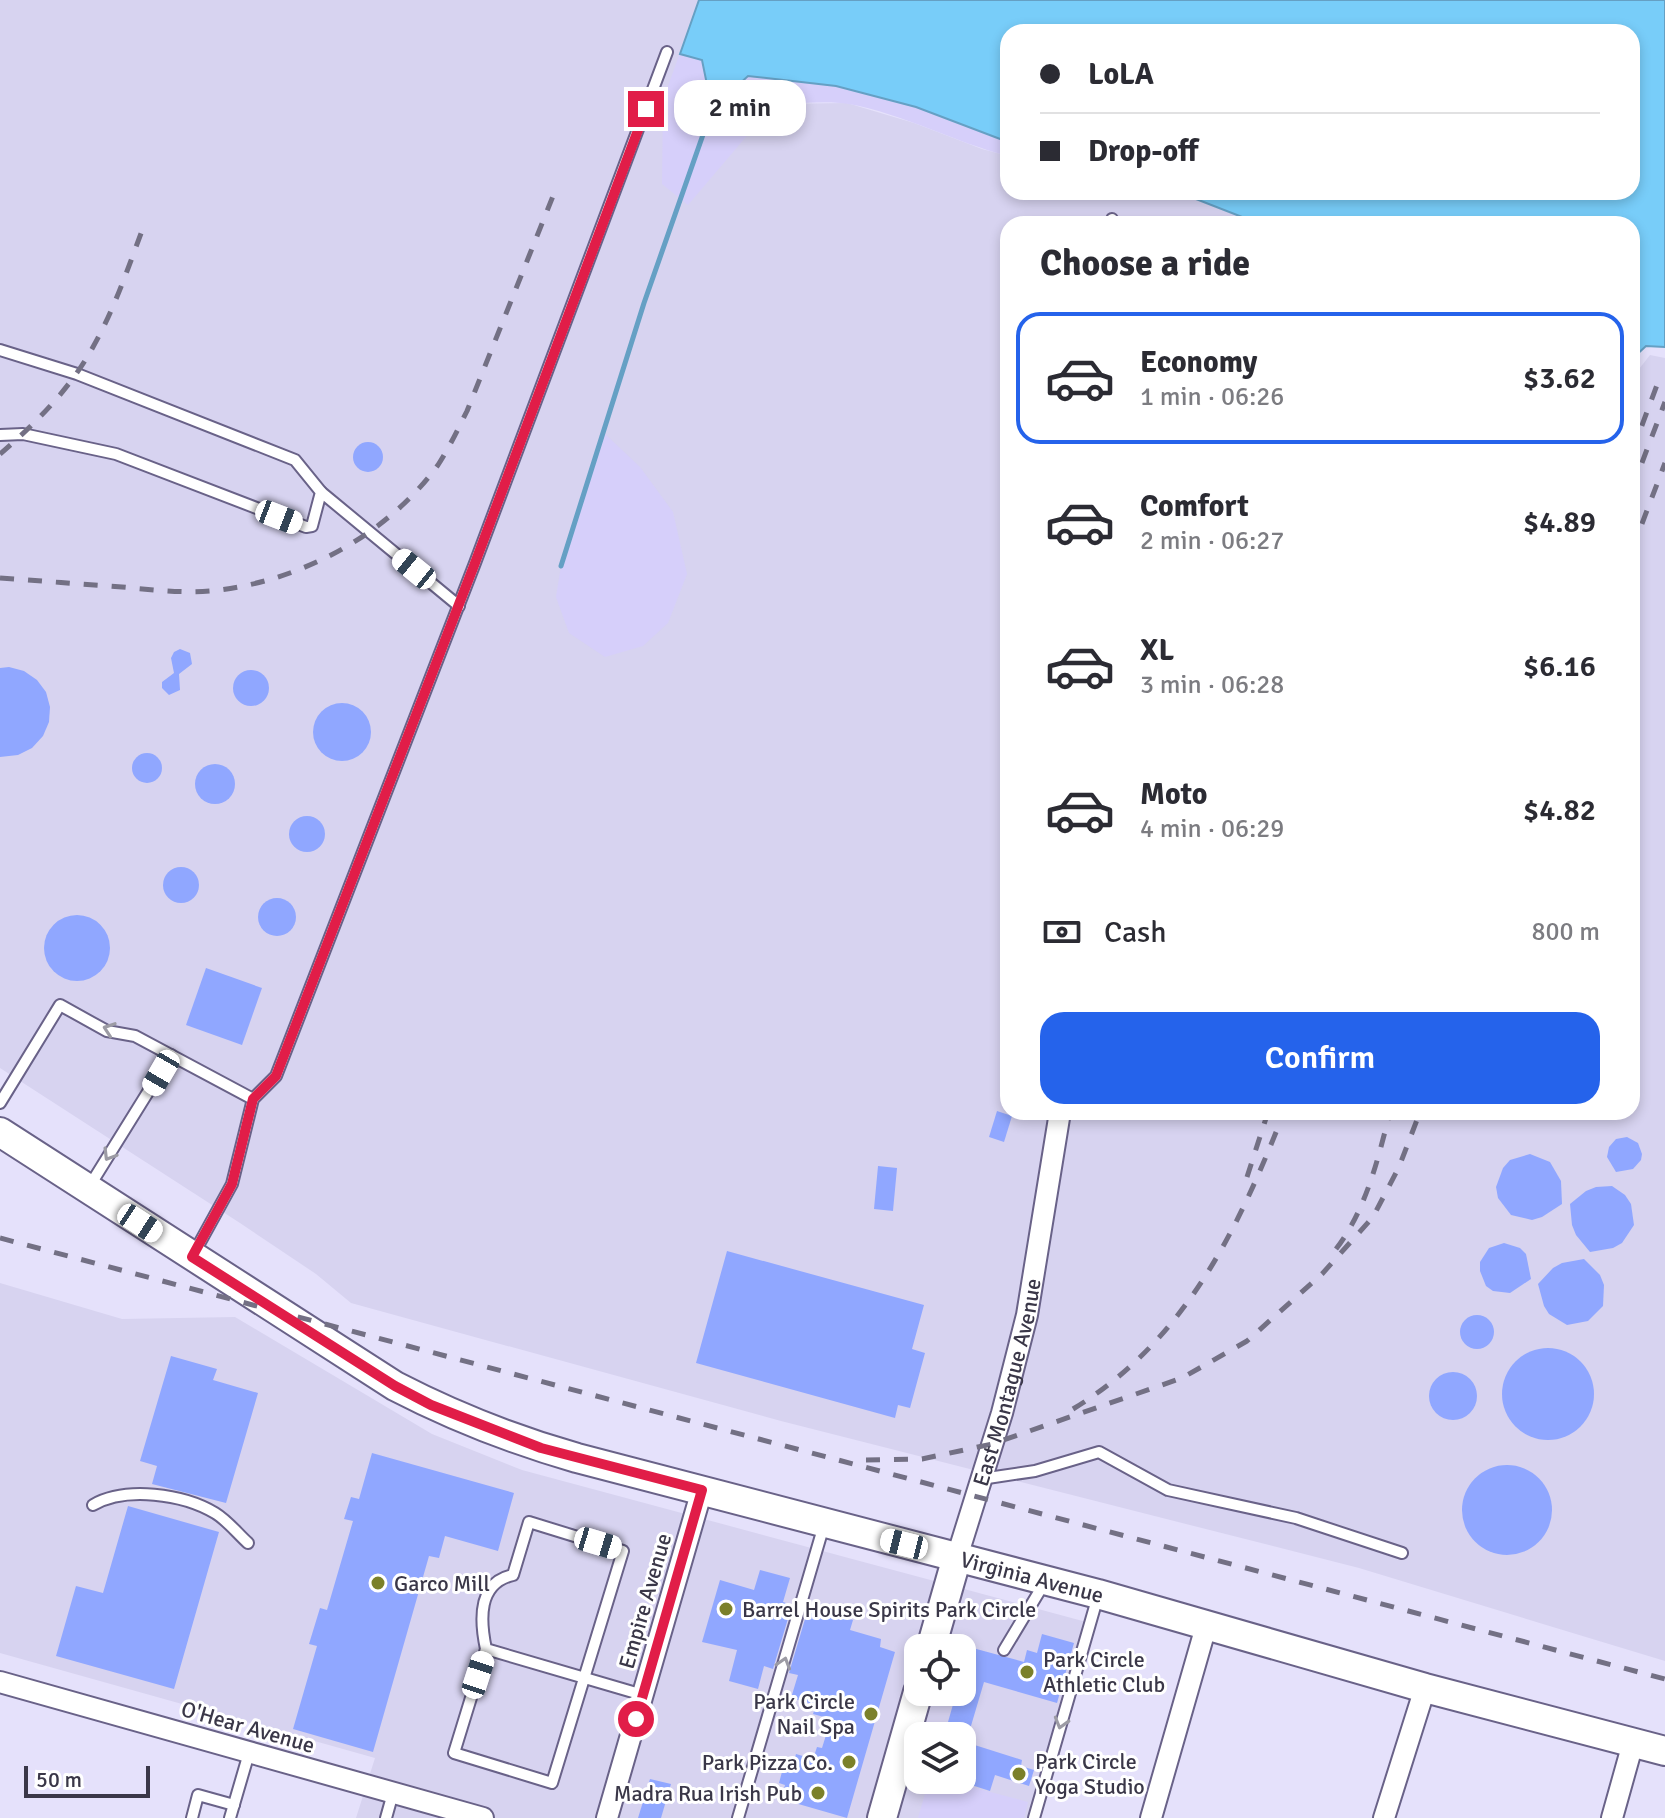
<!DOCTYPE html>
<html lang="en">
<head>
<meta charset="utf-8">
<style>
  :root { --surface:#fff; --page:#f2f2f3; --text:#2b2b33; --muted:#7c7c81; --line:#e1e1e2; --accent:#2563eb }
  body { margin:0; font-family:Signika,sans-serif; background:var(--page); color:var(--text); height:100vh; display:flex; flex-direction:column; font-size:30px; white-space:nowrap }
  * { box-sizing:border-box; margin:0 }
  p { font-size:26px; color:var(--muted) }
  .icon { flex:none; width:44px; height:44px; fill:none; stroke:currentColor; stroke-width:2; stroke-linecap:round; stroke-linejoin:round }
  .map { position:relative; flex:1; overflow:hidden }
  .drawer { position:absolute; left:1000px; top:216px; width:640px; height:904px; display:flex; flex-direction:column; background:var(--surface); border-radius:24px; box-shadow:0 4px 12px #0003 }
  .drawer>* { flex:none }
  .hud { position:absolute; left:1000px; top:24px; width:640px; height:176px; border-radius:24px; box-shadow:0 4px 12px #0003; display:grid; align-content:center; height:176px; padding:0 40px; background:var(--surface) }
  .tools { position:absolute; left:904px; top:1634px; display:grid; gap:16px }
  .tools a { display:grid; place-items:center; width:72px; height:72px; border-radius:16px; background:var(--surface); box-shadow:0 4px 12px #0003; font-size:40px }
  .scale { position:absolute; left:24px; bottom:20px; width:126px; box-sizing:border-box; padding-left:8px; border:4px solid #3a3748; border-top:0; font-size:22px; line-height:28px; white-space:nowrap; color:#3a3748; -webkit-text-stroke:6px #fff; paint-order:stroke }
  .end { position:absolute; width:36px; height:36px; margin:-18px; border:10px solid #e11d48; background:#fff; box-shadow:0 0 0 4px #fff }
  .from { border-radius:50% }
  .bubble { position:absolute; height:56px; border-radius:24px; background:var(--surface); box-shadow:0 4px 12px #0003; font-size:26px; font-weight:600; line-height:56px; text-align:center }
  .car { position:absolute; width:24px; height:48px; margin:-24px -12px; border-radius:10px; box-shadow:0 0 6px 2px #0007; background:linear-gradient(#fff 24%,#345 0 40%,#fff 0 76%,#345 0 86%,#fff 0) }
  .hud b { display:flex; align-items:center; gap:28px; height:76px; font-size:30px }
  .hud b+b { border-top:2px solid var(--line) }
  .hud i { width:20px; height:20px; background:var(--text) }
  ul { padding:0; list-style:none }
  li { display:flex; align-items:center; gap:24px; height:132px; margin:0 16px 12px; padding:0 24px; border:4px solid transparent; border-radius:24px }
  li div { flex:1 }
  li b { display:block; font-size:30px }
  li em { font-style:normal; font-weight:600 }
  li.selected { border-color:var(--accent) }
  li>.icon { width:72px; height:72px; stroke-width:1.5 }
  h2 { padding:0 40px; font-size:36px; line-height:96px }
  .pay { display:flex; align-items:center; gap:20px; height:88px; padding:0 40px; font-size:30px }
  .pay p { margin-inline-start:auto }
  .primary-button { display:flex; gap:16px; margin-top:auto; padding:16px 40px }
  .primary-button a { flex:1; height:92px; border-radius:24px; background:var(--accent); color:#fff; font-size:32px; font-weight:600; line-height:92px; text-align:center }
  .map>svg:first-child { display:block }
</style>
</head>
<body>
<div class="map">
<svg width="1665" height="1818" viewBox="0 0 1665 1818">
  <rect width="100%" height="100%" fill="#e5e1fb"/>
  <g fill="#d7d3f0" fill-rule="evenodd">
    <path d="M0 0H699L774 104 847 103 914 123 982 149 1008 156V192H1176L1259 224H1008V1112H1632V378L1650 355 1665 358V1661L1359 1568 781 1421 351 1303 316 1274 240 1223 0 1068Z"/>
    <path d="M0 1283 122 1319 235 1317 432 1434 522 1470 1090 1623 1034 1818H356L375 1758 0 1653ZM918 1648H962V1692H918ZM918 1736H962V1780H918Z"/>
  </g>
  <g fill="#d6cffa">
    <path d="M699 0 1008 118V156C954 142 904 114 849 104 826 100 798 104 774 104L688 205 662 184 663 100Z"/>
    <path d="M603 432 640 467 673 512 687 574 668 623 643 646 605 657 569 633 556 597 561 566Z"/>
    <path d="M929 1780 967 1791 971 1787 1028 1802 1024 1818H918Z"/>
  </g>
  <path fill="#78cdf9" stroke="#65a0c4" stroke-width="2" d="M699 0H1665V347L1646 346 1632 359V224H1260L1178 192H1632V32H1008V142L916 107 836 86 748 76 712 109 702 60 680 54Z"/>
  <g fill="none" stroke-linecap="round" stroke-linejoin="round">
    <path stroke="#65a0c4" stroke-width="5" d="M561 566 644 303 712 109"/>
  </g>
  <g fill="#90a7ff">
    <circle cx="368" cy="457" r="15"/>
    <path d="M180 649 190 653 192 664 179 674 180 690 169 695 162 688V682L174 673 171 658 174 652Z"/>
    <path d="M9 667 24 671 37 680 46 692 50 707 49 722 43 736 32 748 18 755 0 757V668Z"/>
    <circle cx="251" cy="688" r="18"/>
    <circle cx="342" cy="732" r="29"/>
    <circle cx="147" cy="768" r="15"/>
    <circle cx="215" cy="784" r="20"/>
    <circle cx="307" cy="834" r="18"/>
    <circle cx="181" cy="885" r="18"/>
    <circle cx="277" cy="917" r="19"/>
    <circle cx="77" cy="948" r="33"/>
    <path d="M206 968 262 988 242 1045 186 1025Z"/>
    <path d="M997 1111 1012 1116 1004 1142 989 1137Z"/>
    <path d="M1627 1137 1638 1143 1642 1154 1641 1160 1633 1169 1616 1172 1607 1157 1609 1147 1616 1139Z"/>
    <path d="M1530 1154 1550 1162 1561 1181 1562 1204 1542 1217 1532 1220 1511 1215 1498 1198 1496 1187 1503 1168 1510 1160Z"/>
    <path d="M878 1166 897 1168 893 1211 874 1209Z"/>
    <path d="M1612 1186 1625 1195 1631 1204 1634 1225 1622 1243 1613 1248 1590 1252 1576 1235 1572 1225 1570 1204 1586 1191 1596 1187Z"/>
    <path d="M1504 1243 1520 1248 1526 1254 1531 1279 1510 1293 1493 1291 1486 1286 1480 1271V1262L1489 1248Z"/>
    <path d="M727 1251 924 1305 912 1349 925 1353 910 1408 898 1405 895 1418 696 1363Z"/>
    <path d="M1584 1259 1600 1275 1604 1285 1603 1306 1588 1321 1567 1325 1549 1314 1544 1306 1538 1284 1553 1268 1562 1263Z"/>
    <circle cx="1477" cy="1332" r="17"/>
    <circle cx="1548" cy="1394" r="46"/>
    <path d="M171 1356 217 1369 213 1380 258 1393 226 1503 152 1484 157 1466 140 1461Z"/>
    <circle cx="1453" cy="1396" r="24"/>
    <path d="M372 1453 514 1493 498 1551 445 1536 439 1558 429 1556 373 1752 293 1729 317 1646 309 1644 320 1608 327 1610 353 1521 344 1519 351 1497 359 1499Z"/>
    <circle cx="1507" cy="1510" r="45"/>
    <path d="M128 1506 219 1532 174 1689 56 1656 76 1586 103 1593Z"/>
    <path d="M760 1570 790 1578 783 1602 792 1605 773 1669 764 1666 758 1689 729 1681 737 1650 702 1642 720 1580 754 1590Z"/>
    <path d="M808 1609 853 1620 850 1630 881 1639 880 1647 895 1652 847 1818 781 1799 785 1785 779 1783 783 1768 791 1771 796 1754 813 1759 817 1747 822 1748 831 1719 813 1714 816 1705 791 1698 798 1675 789 1673Z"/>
    <path d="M1042 1634 1074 1643 1057 1703 984 1682 968 1736H944L954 1701 962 1703V1670L969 1647 1024 1662 1027 1650 1037 1653Z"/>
    <path d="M962 1741 1022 1760 1021 1766 1034 1770 1029 1786 995 1775 990 1791 962 1782Z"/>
    <path d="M650 1779 671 1784 661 1818H638Z"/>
  </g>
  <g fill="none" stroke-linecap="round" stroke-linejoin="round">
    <defs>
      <g id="lane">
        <path d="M1110 224 1112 219"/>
        <path d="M0 350 77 374 295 460 321 492 312 526 306 527 116 454 23 434 0 435"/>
        <path d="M321 492 459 606"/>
        <path d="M0 1103 60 1005 107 1031 135 1036 253 1099"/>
        <path d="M89 1187 171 1055"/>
        <path d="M193 1255 232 1184 253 1099 276 1076 475 563 667 52"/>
        <path d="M981 1479 1035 1471 1099 1452 1168 1490 1296 1518 1402 1553"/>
        <path d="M93 1505C126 1486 183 1494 215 1513 228 1521 237 1533 248 1543"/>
        <path d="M486 1649C480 1621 477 1583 513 1575L529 1522 623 1551 552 1783 454 1753 486 1649 643 1695"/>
        <path d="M1004 1650 1045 1582"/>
        <path d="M192 1818 198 1795 234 1805"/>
        <path d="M230 1818 249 1753"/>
        <path d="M386 1818 393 1793"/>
        <path d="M738 1818 824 1525"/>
        <path d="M1034 1818 1098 1596"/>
      </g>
      <g id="street">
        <path id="s1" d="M957 1557 1002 1413 1027 1315 1060 1112"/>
        <path d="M0 1682 483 1818"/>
        <path d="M607 1818 702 1490"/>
        <path d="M1151 1818 1207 1623"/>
        <path d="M1384 1818 1425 1688"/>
        <path d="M1612 1818 1633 1743"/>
      </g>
      <g id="secondary">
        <path id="s2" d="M0 1132 395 1386C453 1416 514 1440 577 1458L1098 1594 1425 1688 1665 1751"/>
        <path d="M931 1648 957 1557"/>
        <path d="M882 1818 918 1692"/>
      </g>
    </defs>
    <use href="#lane" stroke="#696288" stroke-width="14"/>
    <use href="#street" stroke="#696288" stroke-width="24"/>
    <use href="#secondary" stroke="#696288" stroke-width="32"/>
    <use href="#lane" stroke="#fff" stroke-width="10"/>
    <use href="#street" stroke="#fff" stroke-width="20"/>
    <use href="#secondary" stroke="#fff" stroke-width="28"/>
    <g stroke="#737084" stroke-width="5" stroke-dasharray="14 14" stroke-linecap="butt">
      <path d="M1632 452 1657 385"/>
      <path d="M0 454C36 423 70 389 93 347 114 310 128 268 143 228"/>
      <path d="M1632 489 1665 402"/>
      <path d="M1632 550 1665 463"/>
      <path d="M0 578C41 581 81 584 122 587 155 590 188 594 220 590 304 579 388 534 438 465 449 448 458 429 467 411L557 186"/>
      <path d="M1247 1177 1268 1112"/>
      <path d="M0 1238 1665 1679"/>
      <path d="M1336 1249C1366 1210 1378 1159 1390 1112"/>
      <path d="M1073 1409C1185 1341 1238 1230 1284 1112"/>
      <path d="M866 1460 922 1459 992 1444 1182 1378 1247 1341 1322 1274 1373 1217 1399 1167 1420 1112"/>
    </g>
  </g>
  <defs><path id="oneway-chevron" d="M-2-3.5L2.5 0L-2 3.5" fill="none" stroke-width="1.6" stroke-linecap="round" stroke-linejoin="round" transform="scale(2)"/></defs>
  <g stroke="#9c9ba4">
    <use href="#oneway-chevron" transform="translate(109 1029) rotate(-161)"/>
    <use href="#oneway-chevron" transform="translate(109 1155) rotate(121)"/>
    <use href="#oneway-chevron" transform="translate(784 1663) rotate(-73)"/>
    <use href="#oneway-chevron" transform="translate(1061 1723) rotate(106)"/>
  </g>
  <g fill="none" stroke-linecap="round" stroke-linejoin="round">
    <path stroke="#e11d48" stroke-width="10" d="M636 1719 702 1490 541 1448 431 1405 395 1386 192 1257 232 1184 253 1099 276 1076 475 563 646 109"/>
  </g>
  <g fill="#7b802a" stroke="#fff" stroke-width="3">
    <circle cx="378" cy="1583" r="8"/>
    <circle cx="726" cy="1609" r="8"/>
    <circle cx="1027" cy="1672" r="8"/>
    <circle cx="871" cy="1714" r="8"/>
    <circle cx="849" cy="1762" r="8"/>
    <circle cx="1019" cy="1774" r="8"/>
    <circle cx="818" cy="1793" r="8"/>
  </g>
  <g text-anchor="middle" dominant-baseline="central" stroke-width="6" stroke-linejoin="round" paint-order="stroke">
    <g font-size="22" fill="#3a3748" stroke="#fff">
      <text stroke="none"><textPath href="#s1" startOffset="182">East Montague Avenue</textPath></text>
      <text stroke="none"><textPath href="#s2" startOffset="1136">Virginia Avenue</textPath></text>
      <text transform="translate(645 1601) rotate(-74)">Empire Avenue</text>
      <text transform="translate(248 1727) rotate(16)">O'Hear Avenue</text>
    </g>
    <g font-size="22" fill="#3a3748" stroke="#fff" text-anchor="start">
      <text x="394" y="1583">Garco Mill</text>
      <text x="742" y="1609">Barrel House Spirits Park Circle</text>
      <text x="1043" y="1659">Park Circle<tspan x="1043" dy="25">Athletic Club</tspan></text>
      <text x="855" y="1701" text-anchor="end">Park Circle<tspan x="855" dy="25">Nail Spa</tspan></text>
      <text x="1035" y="1761">Park Circle<tspan x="1035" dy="25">Yoga Studio</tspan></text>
      <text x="833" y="1762" text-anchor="end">Park Pizza Co.</text>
      <text x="802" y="1793" text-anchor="end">Madra Rua Irish Pub</text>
    </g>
  </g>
</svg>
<div class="tools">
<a><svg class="icon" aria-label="locate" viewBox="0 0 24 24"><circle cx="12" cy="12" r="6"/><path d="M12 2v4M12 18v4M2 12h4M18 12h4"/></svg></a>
<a><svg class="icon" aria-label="layers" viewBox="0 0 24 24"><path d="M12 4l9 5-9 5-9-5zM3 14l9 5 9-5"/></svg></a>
</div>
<div class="scale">50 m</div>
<i class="end from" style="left:636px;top:1719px"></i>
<i class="end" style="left:646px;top:109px"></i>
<div class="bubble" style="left:674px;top:80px;width:132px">2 min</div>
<i class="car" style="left:279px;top:517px;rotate:111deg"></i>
<i class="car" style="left:414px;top:569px;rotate:309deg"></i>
<i class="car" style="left:161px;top:1073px;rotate:210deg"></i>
<i class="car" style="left:140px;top:1223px;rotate:123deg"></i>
<i class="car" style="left:598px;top:1543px;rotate:107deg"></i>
<i class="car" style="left:904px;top:1544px;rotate:284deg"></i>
<i class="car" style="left:478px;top:1675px;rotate:18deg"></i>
<div class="hud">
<b><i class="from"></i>LoLA</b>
<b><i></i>Drop-off</b>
</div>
<section class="drawer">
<h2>Choose a ride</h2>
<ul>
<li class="selected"><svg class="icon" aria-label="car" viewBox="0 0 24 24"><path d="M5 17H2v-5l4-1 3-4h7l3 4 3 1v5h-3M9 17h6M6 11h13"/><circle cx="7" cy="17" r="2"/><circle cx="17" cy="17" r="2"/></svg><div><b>Economy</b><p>1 min · 06:26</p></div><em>$3.62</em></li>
<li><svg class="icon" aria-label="car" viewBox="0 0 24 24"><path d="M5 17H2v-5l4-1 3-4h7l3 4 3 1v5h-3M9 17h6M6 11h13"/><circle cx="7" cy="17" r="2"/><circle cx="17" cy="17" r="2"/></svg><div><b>Comfort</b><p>2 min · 06:27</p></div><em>$4.89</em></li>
<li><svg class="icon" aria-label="car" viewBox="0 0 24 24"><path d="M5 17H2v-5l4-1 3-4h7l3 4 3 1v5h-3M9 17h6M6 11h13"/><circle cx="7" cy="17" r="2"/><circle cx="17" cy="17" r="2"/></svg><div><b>XL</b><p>3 min · 06:28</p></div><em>$6.16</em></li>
<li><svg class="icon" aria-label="car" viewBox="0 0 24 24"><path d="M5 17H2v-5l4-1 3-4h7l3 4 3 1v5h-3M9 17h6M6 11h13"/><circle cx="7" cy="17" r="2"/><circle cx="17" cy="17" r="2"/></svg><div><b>Moto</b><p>4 min · 06:29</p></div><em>$4.82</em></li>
</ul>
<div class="pay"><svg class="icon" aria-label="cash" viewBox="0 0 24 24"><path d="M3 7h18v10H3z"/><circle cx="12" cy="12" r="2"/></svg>Cash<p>800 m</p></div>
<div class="primary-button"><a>Confirm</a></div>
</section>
</div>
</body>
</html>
